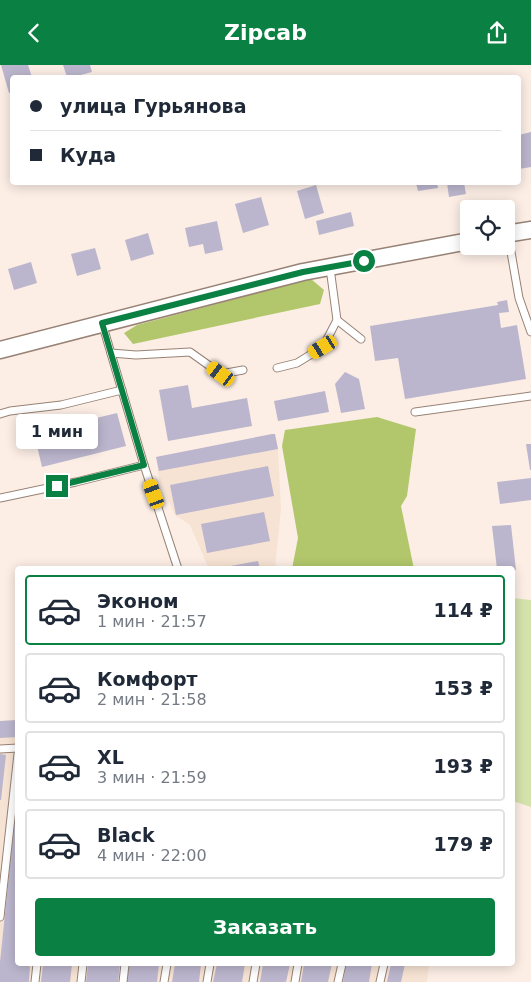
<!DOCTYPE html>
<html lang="ru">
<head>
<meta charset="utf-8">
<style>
  :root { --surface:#fff; --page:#f6f6f7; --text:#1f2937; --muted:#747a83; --line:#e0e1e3; --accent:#0b8043 }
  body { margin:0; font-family:"DejaVu Sans",sans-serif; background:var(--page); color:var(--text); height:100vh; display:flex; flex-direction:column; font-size:19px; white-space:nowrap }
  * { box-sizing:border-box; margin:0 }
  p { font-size:16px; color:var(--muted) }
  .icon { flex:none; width:28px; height:28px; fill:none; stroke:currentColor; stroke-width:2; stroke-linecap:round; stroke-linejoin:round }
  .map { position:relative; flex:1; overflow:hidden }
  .side { position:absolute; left:15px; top:501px; width:500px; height:400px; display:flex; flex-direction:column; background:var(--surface); border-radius:5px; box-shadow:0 2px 12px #0003 }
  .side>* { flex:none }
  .guide { position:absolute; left:10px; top:10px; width:511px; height:110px; border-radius:5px; box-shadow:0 2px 12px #0003; display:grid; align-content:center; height:110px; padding:0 20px; background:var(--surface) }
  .controls { position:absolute; left:460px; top:135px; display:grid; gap:10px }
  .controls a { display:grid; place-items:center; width:55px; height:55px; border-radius:5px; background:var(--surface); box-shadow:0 2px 12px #0003; font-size:25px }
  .end { position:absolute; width:22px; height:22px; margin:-11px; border:6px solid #0b8043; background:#fff; box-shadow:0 0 0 2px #fff }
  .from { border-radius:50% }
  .bubble { position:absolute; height:35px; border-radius:5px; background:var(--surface); box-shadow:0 2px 12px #0003; font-size:16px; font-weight:700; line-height:35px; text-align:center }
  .car { position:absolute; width:15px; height:30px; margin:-15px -8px; border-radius:6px; box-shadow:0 0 4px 1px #0007; background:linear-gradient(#f5c518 24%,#345 0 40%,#f5c518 0 76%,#345 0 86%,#f5c518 0) }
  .guide b { display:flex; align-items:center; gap:18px; height:48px; font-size:19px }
  .guide b+b { border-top:1px solid var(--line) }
  .guide i { width:12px; height:12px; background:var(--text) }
  ul { padding:9px 0 0; list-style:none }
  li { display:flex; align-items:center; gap:15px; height:70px; margin:0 10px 8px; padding:0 10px; border:2px solid var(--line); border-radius:5px }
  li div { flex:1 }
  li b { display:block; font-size:19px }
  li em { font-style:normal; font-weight:700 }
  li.selected { border-color:var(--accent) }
  li>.icon { width:45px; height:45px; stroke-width:1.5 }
  .button { display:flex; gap:10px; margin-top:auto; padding:10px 20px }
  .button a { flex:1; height:58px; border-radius:5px; background:var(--accent); color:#fff; font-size:20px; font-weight:700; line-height:58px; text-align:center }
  header { display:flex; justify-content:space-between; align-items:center; height:65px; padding:0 20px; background:var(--accent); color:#fff; font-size:22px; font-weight:700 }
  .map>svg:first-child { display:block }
</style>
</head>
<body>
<header><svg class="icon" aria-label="back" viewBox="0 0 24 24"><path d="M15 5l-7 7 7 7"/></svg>Zipcab<svg class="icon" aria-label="share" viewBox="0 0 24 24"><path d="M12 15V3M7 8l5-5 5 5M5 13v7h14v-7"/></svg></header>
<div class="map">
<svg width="531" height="917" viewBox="0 0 531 917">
  <rect width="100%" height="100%" fill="#fceee5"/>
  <g fill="#f7e3d3">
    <path d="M275 369 278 384 281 444 275 504H209L190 460 175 450 159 415 156 392Z"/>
    <path d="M17 655 18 899H429L427 917H0V656Z"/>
  </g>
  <path fill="#d4e2ab" d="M512 533 531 535V742L513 736Z"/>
  <g fill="#b2c76b">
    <path d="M311 214 324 225 320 239 133 279 124 268 137 260Z"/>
    <path d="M377 352 416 364 407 431 401 441 414 504H292L298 473 282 381 285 365Z"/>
  </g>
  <g fill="#bbb6cd">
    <path d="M1 0H28L32 12H12V27L9 28Z"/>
    <path d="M63 0H90L92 7 73 12H67Z"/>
    <path d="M531 67V102L519 104V70Z"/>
    <path d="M416 118H437L438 123 418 126Z"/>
    <path d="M447 118H464L466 129 449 132Z"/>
    <path d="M316 120 324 148 305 154 297 126Z"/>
    <path d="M261 132 269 160 243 168 235 139Z"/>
    <path d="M351 147 354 161 319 170 316 156Z"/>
    <path d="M217 156 223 185 205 189 203 179 189 182 185 163Z"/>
    <path d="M148 168 154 189 131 196 125 175Z"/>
    <path d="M95 183 101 204 77 211 71 189Z"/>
    <path d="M31 197 37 218 14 225 8 204Z"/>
    <path d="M507 235 509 247 499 248 501 263 517 260 526 314 405 334 398 293 375 296 370 261 498 240 497 237Z"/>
    <path d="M345 307 359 314 365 344 341 348 335 319Z"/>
    <path d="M188 320 192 343 247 333 252 361 168 376 159 325Z"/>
    <path d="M325 326 329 347 278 356 274 336Z"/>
    <path d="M117 348 126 381 42 402 34 368Z"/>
    <path d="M272 369H275L278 384 159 406 156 392Z"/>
    <path d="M526 379H531V405H530Z"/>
    <path d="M268 401 274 431 176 450 170 420Z"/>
    <path d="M531 413V435L500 439 497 417Z"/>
    <path d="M264 447 270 476 207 488 201 459Z"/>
    <path d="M511 460 516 505 512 506V504H497L492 461Z"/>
    <path d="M258 496 260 504H221L220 503Z"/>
    <path d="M18 655V672L0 673V656Z"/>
    <path d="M0 689 6 690 1 735H0Z"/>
    <path d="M16 743H18V899H30L29 917H0V897Z"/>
    <path d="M43 899H72L70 917H41Z"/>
    <path d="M88 899H120L118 917H86Z"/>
    <path d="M129 899H159L157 917H126Z"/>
    <path d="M175 899H201L199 917H172Z"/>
    <path d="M217 899H245L242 917H213Z"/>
    <path d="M263 899H290L286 917H260Z"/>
    <path d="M304 899H332L328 917H301Z"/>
    <path d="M346 899H372L369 917H343Z"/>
    <path d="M391 899H405L401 917H387Z"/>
  </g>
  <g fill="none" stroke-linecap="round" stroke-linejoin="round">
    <defs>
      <g id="service">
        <path d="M508 170 519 233 531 267"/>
        <path d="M337 255 361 274"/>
        <path d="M102 258 144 400 178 504"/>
        <path d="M111 288 136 290 190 287 221 309 243 305"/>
        <path d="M277 303 297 298 323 282 337 255 330 203"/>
        <path d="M415 347 531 331"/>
        <path d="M0 349 10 346 61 340 122 325"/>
        <path d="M0 433 76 417 144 400"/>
        <path d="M0 684 18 683"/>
        <path d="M0 852 18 689"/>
        <path d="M35 917 37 899"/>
        <path d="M81 917 83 899"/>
        <path d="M123 917 125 899"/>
        <path d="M164 917 167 899"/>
        <path d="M207 917 210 899"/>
        <path d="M253 917 256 899"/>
        <path d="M295 917 298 899"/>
        <path d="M338 917 342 899"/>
        <path d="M380 917 384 899"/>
      </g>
      <g id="tertiary">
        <path d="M506 169 531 165"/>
        <path d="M0 285 303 207 469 176"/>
      </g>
    </defs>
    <use href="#service" stroke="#978275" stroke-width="9"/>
    <use href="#tertiary" stroke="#978275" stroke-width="19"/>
    <use href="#service" stroke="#fff" stroke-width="7"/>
    <use href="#tertiary" stroke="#fff" stroke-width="16"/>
  </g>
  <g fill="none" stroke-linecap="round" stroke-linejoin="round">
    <path stroke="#0b8043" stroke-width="6" d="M57 421 144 400 102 258 303 207 364 196"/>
  </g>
</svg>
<div class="controls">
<a><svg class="icon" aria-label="locate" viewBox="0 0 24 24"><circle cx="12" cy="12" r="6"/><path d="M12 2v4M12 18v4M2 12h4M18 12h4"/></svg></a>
</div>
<i class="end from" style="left:364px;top:196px"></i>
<i class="end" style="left:57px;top:421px"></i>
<div class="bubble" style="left:16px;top:349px;width:82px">1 мин</div>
<i class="car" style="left:323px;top:282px;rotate:239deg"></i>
<i class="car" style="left:221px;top:309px;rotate:306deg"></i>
<i class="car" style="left:154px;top:429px;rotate:340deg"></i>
<div class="guide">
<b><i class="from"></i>улица Гурьянова</b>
<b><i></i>Куда</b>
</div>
<section class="side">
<ul>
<li class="selected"><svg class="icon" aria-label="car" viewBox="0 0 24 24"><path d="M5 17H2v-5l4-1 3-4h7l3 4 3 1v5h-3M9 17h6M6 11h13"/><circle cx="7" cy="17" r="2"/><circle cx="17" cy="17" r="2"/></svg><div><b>Эконом</b><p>1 мин · 21:57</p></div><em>114 ₽</em></li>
<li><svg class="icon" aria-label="car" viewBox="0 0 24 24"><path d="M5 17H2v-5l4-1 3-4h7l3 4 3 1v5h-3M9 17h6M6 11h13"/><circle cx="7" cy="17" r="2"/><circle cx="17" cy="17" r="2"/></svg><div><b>Комфорт</b><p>2 мин · 21:58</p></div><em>153 ₽</em></li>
<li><svg class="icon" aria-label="car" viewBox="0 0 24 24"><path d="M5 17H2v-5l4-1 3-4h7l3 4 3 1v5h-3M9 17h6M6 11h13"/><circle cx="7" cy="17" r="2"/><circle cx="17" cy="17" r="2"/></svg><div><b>XL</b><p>3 мин · 21:59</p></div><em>193 ₽</em></li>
<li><svg class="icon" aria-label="car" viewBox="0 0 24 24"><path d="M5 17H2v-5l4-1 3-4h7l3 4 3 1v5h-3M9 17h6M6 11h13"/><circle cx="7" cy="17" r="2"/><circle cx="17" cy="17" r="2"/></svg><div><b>Black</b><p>4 мин · 22:00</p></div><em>179 ₽</em></li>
</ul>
<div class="button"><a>Заказать</a></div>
</section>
</div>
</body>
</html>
